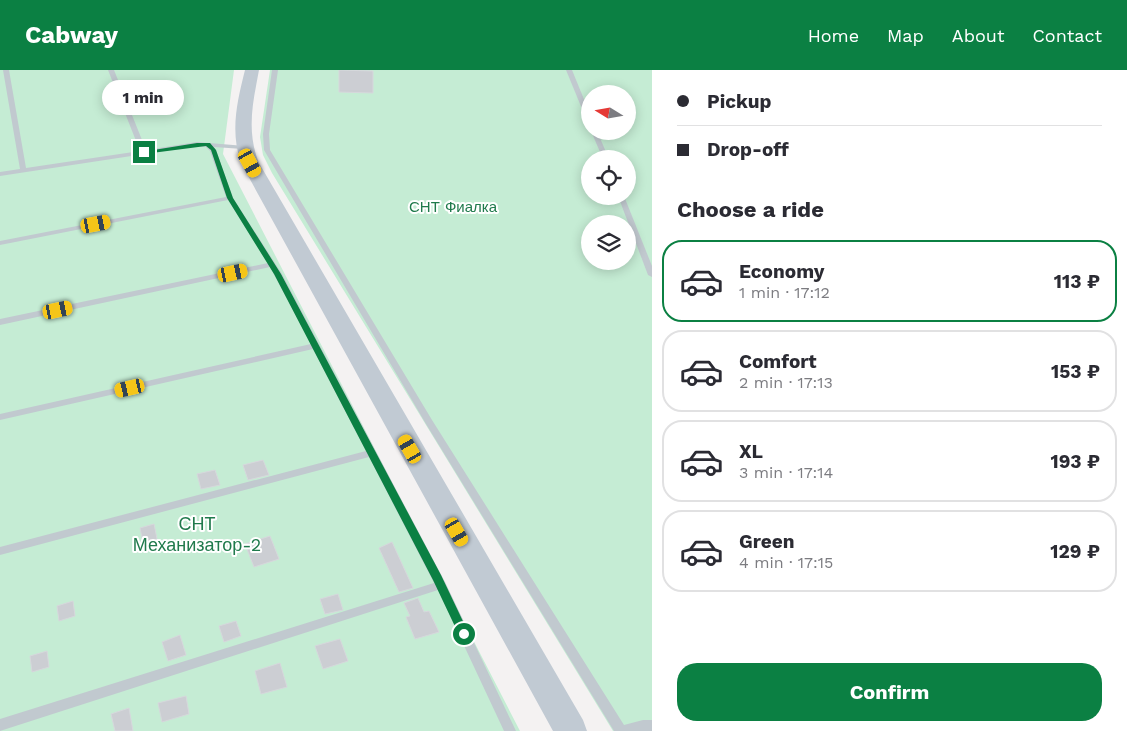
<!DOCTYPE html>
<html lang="en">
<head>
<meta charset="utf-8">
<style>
  :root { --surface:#fff; --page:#f2f2f3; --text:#2b2b33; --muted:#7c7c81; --line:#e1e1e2; --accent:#0b8043 }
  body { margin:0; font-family:"Work Sans",sans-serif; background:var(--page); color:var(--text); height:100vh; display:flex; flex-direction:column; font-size:19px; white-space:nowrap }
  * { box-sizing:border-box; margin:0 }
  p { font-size:16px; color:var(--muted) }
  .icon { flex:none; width:28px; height:28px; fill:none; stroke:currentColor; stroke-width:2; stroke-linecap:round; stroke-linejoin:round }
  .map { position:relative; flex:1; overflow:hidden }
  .panel { display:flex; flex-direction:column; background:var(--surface); width:475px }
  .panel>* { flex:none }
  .top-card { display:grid; align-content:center; height:110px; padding:0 25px; background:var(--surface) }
  .needle { width:32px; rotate:281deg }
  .fabs { position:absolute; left:581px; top:15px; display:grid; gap:10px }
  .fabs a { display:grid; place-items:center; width:55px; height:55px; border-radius:50%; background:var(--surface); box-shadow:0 2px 12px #0003; font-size:25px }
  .end { position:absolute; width:22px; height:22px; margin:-11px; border:6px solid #0b8043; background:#fff; box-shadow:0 0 0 2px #fff }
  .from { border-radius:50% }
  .bubble { position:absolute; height:35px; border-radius:18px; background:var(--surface); box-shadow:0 2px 12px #0003; font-size:16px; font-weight:700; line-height:35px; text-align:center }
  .car { position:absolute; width:15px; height:30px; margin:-15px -8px; border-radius:6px; box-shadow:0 0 4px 1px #0007; background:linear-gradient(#f5c518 24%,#345 0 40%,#f5c518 0 76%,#345 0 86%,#f5c518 0) }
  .top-card b { display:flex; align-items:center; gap:18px; height:48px; font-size:19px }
  .top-card b+b { border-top:1px solid var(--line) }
  .top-card i { width:12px; height:12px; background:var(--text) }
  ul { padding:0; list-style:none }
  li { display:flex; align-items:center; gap:15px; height:82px; margin:0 10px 8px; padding:0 15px; border:2px solid var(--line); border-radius:20px }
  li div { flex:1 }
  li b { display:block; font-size:19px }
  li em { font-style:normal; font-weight:700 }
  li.selected { border-color:var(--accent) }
  li>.icon { width:45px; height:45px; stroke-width:1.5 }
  h2 { padding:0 25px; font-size:22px; line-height:60px }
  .button { display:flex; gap:10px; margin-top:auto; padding:10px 25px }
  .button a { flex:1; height:58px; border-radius:20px; background:var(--accent); color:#fff; font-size:20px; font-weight:700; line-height:58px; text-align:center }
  header { display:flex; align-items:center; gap:30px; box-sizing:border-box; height:70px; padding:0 25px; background:var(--accent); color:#fff }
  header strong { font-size:24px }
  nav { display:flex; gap:28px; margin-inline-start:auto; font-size:18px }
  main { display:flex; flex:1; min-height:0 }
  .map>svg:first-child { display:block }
</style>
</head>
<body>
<header>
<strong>Cabway</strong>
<nav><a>Home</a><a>Map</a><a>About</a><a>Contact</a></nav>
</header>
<main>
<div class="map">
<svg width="652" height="661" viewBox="0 0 652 661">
  <rect width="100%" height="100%" fill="#f4f2f2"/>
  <g fill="#c5ecd4" fill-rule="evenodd">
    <path d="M0 0H234L223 84 520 661H0Z"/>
    <path d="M270 0H652V661H613L272 103 263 85 260 67ZM590 24H628V61H590ZM590 89H628V126H590ZM590 154H628V191H590Z"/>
  </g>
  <g fill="#ccced3" stroke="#d6d8dc">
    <path d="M339 0 373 1V23L339 22Z"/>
    <path d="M263 390 269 405 248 410 243 395Z"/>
    <path d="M215 400 220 415 201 419 197 404Z"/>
    <path d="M154 454 158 474 144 477 140 458Z"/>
    <path d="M270 466 279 489 254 497 245 474Z"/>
    <path d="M392 472 413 518 399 522 379 478Z"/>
    <path d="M338 524 343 540 325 544 320 529Z"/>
    <path d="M418 528 424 542 429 541 439 562 415 569 406 547 410 546 404 533Z"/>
    <path d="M73 531 75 546 59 551 57 536Z"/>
    <path d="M236 551 241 566 224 572 219 556Z"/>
    <path d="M180 565 186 585 168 591 162 572Z"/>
    <path d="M340 569 348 591 323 599 315 576Z"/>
    <path d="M47 581 49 597 32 602 30 586Z"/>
    <path d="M280 593 287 617 261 624 255 601Z"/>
    <path d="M186 626 189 644 162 652 158 633Z"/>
    <path d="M129 638 133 661H115L111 644Z"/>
  </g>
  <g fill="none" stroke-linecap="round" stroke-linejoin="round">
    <g fill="#c1c9cf" fill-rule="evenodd">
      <path d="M3 0H9L26 98 140 81 108 0H114L146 80 197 72 245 76 246 77 243 79 214 77 216 80 233 128 282 204 445 512 516 661H504L438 520 0 661V649L434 513 369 387 0 485V477L366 381 313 279 0 350V344L311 274 270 197 0 255V249L268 193 228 130 0 175V171L226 127 210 81 206 77 197 76 0 106V102L20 99Z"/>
      <path d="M272 0H278L269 64 270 80 432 350 624 655 643 650H652V661H614L426 354 264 80 263 64Z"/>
      <path d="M566 0H572L590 44V53L587 51Z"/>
      <path d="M591 61H597L609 89H603Z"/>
      <path d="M618 126H624L652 196V207L648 205Z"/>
    </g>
    <path fill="#c1cad3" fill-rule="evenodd" d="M245 0H259C253 32 246 61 259 93L583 650 587 661H553L241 93C230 61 237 32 245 0Z"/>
  </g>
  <path fill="#0b8043" d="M197 73H210L216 80 233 128 281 204 441 505 469 564 468 567H460L433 510 274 204 227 128 211 80 206 76 144 84 141 82Z"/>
  <g text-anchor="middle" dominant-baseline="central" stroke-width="4" stroke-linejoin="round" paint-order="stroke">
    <g font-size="15" fill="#207a4c" stroke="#fff">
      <text x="453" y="137">СНТ Фиалка</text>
    </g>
    <g font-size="18" fill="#207a4c" stroke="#fff">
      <text x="197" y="453">СНТ<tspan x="197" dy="21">Механизатор-2</tspan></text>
    </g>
  </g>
</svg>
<div class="fabs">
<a><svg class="needle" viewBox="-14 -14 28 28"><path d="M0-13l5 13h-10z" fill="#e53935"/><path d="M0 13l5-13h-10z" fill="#7c7c81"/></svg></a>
<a><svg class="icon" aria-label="locate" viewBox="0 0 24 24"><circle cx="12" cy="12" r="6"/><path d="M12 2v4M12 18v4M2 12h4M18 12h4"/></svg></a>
<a><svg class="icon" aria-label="layers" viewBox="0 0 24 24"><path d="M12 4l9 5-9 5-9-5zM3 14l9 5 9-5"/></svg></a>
</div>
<i class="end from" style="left:464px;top:564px"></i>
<i class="end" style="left:144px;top:82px"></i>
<div class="bubble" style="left:102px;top:10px;width:82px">1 min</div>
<i class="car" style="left:250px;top:93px;rotate:151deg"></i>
<i class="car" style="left:96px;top:154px;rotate:79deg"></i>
<i class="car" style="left:233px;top:203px;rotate:78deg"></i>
<i class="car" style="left:58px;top:240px;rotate:78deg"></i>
<i class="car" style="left:130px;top:318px;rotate:257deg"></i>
<i class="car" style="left:410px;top:379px;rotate:330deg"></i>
<i class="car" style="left:457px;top:462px;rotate:150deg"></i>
</div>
<section class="panel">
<div class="top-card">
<b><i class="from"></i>Pickup</b>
<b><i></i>Drop-off</b>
</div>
<h2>Choose a ride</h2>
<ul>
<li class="selected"><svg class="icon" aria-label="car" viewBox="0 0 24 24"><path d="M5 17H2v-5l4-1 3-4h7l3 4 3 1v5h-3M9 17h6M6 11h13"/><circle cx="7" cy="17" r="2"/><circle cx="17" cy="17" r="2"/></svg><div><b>Economy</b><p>1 min · 17:12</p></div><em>113 ₽</em></li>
<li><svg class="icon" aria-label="car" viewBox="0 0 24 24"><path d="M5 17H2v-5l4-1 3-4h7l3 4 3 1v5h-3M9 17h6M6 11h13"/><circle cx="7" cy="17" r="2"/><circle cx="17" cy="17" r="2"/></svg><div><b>Comfort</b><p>2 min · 17:13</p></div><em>153 ₽</em></li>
<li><svg class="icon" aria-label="car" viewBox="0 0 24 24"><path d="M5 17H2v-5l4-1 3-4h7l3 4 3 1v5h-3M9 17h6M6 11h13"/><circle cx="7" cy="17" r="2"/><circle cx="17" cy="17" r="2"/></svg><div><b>XL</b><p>3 min · 17:14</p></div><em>193 ₽</em></li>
<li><svg class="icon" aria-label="car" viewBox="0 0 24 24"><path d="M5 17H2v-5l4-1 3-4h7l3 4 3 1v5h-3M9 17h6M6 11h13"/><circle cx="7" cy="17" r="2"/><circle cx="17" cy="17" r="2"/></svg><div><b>Green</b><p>4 min · 17:15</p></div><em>129 ₽</em></li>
</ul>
<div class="button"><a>Confirm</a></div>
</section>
</main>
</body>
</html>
